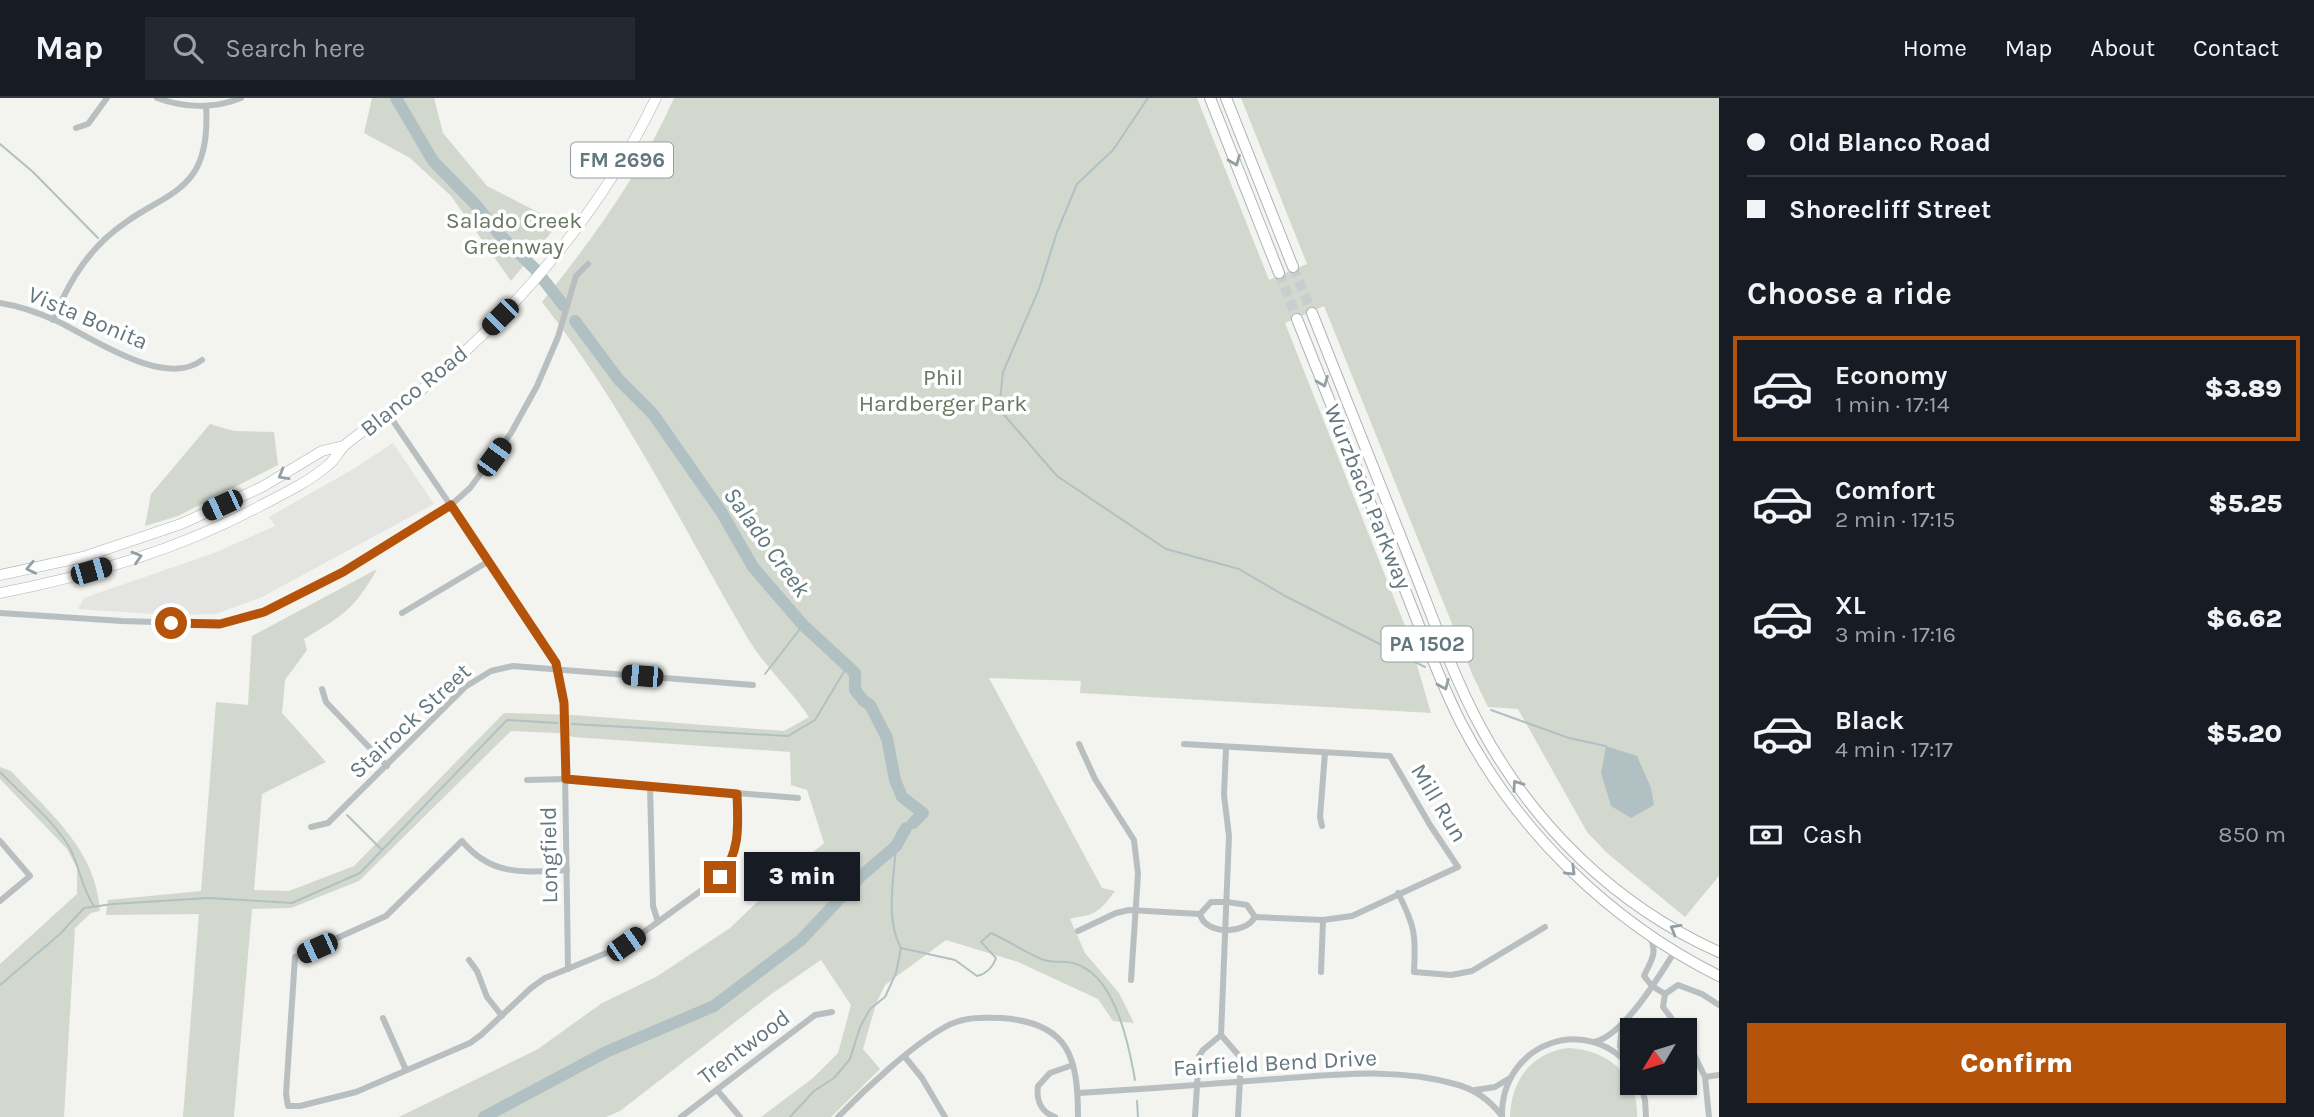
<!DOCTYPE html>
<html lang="en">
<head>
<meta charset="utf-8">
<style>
  :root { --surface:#171b24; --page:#242831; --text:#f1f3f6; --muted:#9ea1a6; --line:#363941; --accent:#b45309 }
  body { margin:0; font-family:Karla,sans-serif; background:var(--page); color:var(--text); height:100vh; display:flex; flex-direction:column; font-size:26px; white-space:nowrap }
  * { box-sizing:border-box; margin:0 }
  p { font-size:23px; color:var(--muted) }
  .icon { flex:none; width:38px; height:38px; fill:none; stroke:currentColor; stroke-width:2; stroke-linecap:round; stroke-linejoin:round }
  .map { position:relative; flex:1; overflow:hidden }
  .panel { display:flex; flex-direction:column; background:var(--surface); width:595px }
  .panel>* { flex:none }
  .top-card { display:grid; align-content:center; height:154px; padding:0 28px; background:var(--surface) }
  .needle { width:46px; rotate:232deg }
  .buttons { position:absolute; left:1620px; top:920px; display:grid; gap:14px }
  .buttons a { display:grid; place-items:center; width:77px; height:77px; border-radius:0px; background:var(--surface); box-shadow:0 2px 5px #0004; font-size:35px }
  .end { position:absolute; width:32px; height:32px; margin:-16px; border:9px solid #b45309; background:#fff; box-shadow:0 0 0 4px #fff }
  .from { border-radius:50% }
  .bubble { position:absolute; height:49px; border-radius:0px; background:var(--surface); box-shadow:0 2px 5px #0004; font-size:23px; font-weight:800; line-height:49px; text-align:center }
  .car { position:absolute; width:21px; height:42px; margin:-21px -10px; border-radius:9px; box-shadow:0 0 5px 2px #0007; background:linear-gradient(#222 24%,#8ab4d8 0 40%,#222 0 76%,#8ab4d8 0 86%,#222 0) }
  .top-card b { display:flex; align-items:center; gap:24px; height:66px; font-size:26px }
  .top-card b+b { border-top:2px solid var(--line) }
  .top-card i { width:18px; height:18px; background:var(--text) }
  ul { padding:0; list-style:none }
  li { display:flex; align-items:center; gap:21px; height:105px; margin:0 14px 10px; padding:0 14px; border:4px solid transparent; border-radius:0px }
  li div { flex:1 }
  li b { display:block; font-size:26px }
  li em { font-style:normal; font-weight:800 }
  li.current { border-color:var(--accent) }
  li>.icon { width:63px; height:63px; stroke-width:1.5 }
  h2 { padding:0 28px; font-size:32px; line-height:84px }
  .pay { display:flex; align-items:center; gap:18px; height:77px; padding:0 28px; font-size:26px }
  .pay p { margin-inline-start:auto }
  .button { display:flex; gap:14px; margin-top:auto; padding:14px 28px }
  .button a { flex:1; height:80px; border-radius:0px; background:var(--accent); color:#fff; font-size:28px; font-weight:800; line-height:80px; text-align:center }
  header { display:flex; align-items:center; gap:42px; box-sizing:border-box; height:98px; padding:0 35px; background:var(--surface); border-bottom:2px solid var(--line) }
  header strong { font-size:33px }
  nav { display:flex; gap:38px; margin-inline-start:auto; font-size:24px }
  .search { width:490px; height:63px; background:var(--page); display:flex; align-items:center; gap:18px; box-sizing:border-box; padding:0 24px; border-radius:0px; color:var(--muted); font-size:26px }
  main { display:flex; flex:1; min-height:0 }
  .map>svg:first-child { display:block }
</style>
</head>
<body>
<header>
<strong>Map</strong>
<div class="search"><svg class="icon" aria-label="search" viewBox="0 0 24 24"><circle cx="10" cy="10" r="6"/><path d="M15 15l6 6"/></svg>Search here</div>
<nav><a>Home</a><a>Map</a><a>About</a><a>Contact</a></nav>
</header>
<main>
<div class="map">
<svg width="1719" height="1019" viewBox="0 0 1719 1019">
  <rect width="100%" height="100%" fill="#f3f3ef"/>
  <path fill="#e4e4e3" d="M393 345 434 406 262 499 216 516 169 517 78 511 84 500 214 455 275 428 269 419 355 370Z"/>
  <g fill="#d3d8cf">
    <path d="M372 0H434L443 35 487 88 559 125 511 183 451 98 410 60 364 35Z"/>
    <path d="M674 0H1197L1269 182 1307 166 1241 0H1719V778L1685 819 1607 755 1587 734 1518 611 1488 609 1473 578 1324 208 1285 225 1407 533 1431 615 1080 595 1081 583 989 580 1102 790 1115 793C1109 801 1102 811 1093 815 1087 819 1077 818 1070 821L1085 855 1119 895 1134 925 1113 923 1098 901 1018 864 946 842 885 887 876 906 863 951 880 971 831 1019H761L813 980 838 955 851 907 821 862 770 897 620 1013 606 1019H399L538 951 602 905 656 879 730 830 779 783 824 745 807 692 791 687 790 654 573 639 558 635 511 633 359 783 291 810 252 811 234 1019H183L199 816 106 817 108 802 201 793 216 604 248 607 252 538 377 471C355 511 342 518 304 541L307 552 285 582 282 615 326 664 262 696 254 792 289 793 354 768 504 615 573 617 784 633 809 619C790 591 764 568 747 539 681 426 623 307 542 204 593 141 641 74 674 0Z"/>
    <path d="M210 326 234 333 274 334 278 367 178 418 145 428 151 396Z"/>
    <path d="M0 669 11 673C50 716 96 751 100 813L91 815 75 830 64 1019H0V866L77 796V770L67 751 0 681Z"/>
    <path d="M1569 950C1608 952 1639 978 1637 1019H1510C1511 983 1531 954 1569 950Z"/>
  </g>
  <path fill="#b1c1c3" d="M1606 648 1637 658 1651 690 1654 707 1631 720 1611 708 1601 675Z"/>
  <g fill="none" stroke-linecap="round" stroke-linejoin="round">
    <g stroke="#b1c1c3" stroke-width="2">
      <path d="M1148 0 1113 52 1077 86 1057 134 1039 191 1003 274 999 311 1057 378 1166 451 1239 471 1285 498 1425 569"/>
      <path d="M0 46 33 74 98 140"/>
      <path d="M765 576 803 527"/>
      <path d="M1491 612 1569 640 1606 648"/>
      <path d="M572 626 788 638 815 622 848 567"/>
      <path d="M0 674C23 698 50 719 68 747 80 767 81 790 94 808"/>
      <path d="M347 717 381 751"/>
      <path d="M901 850 955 862 977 878C986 876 993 869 996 860L981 844 991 835C1007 842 1028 856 1044 862 1056 866 1068 861 1081 868 1116 884 1129 947 1135 982"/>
      <path d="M0 887 60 836 84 810 113 806 208 800 292 805 360 775 507 622 558 625"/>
      <path d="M1137 1003 1138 1019"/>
      <path d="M790 1019 814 993 834 980 850 961 860 929 870 911 885 899 896 875 901 850C885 822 894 779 896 748"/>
    </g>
    <g stroke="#b1c1c3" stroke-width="12">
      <path d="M396 0 433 63 476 107 499 136 535 171 564 208"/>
      <path d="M575 223 619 282 653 316 722 415 753 469 803 527 855 575V592L864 603 870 607 887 640 895 682 902 699 923 715 913 725"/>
      <path d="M484 1019 606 954 714 908 801 842 861 778 896 748 906 730"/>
    </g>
    <g stroke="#c8cecd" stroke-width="10" stroke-dasharray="10 5" stroke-linecap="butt">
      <path d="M1293 169 1312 215"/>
      <path d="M1279 175 1297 221"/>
    </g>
    <defs>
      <g id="primary">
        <path d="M0 477 83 459 181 426 262 389 322 353 343 348"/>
        <path d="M0 495C89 478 180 451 260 408 283 396 309 384 328 367 335 362 339 353 345 347 371 325 401 309 426 288 521 208 602 112 656 0"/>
      </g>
      <g id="highway">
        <path d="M1210 0 1279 175"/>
        <path d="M1226 0 1293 169"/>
        <path d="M1312 215C1344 296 1376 377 1408 457 1431 514 1451 574 1480 628 1533 727 1616 808 1719 854"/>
        <path d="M1297 221C1329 301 1361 381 1393 462 1415 515 1434 571 1460 623 1516 732 1609 823 1719 878"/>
      </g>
    </defs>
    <use href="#primary" stroke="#adb3b6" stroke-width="11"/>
    <use href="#highway" stroke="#afb4b6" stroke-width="12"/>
    <g stroke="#b9bfc1" stroke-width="6">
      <path d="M157 0C184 10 214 11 241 0"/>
      <path d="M76 30 88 26 107 0"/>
      <path d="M0 205C19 208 39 215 57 223 92 240 165 291 202 262"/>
      <path d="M53 222C66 191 81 163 106 140 159 91 212 103 206 8"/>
      <path d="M389 317 543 543 556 565 564 605 568 871"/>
      <path d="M0 515 122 523 220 526 264 514 312 491 383 450 451 407 470 390 511 335 537 288 558 239 576 178 588 166"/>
      <path d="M402 515 489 463"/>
      <path d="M322 591 326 604 387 668"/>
      <path d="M1079 646 1095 681 1134 742 1138 776 1131 882"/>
      <path d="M1184 646 1390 658 1430 727 1458 769 1352 818 1323 822 1255 819"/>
      <path d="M1226 650 1224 697 1229 738 1221 937 1241 960 1238 1019"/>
      <path d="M527 682 566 681 798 700"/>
      <path d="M650 688 653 808 658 824"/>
      <path d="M1322 728 1320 719 1325 655"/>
      <path d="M311 729 328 725 465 589 491 573 513 568 753 587"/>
      <path d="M0 743 30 778 0 803"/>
      <path d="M567 772C524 774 492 779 462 743L386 818 295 859 286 996 288 1008H300L356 994 470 945 481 937 531 890 545 880 626 847 720 779 728 769 737 745V696"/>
      <path d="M1398 795C1415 828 1416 837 1414 874L1451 877 1472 873 1545 829"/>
      <path d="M1200 816C1205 837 1245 837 1255 819"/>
      <path d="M1200 816 1211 804H1227L1247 807 1255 819"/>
      <path d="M1078 833 1116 815 1129 812 1200 816"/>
      <path d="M1650 839C1658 856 1651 862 1644 878L1652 888 1665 896"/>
      <path d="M469 862 477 873 487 899 502 918"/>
      <path d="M1321 874 1323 822"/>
      <path d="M1665 896 1678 887 1702 896 1719 907"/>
      <path d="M1665 896 1663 909 1681 933"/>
      <path d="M383 920 406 972"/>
      <path d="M1622 928 1620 948 1624 961"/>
      <path d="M1685 938 1705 979 1709 1019"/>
      <path d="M1594 944C1623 938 1659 879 1675 853"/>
      <path d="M905 959 922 980 945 1019"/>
      <path d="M1705 979 1719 977"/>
      <path d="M1640 985 1645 1002 1646 1019"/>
      <path d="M717 992 740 1019"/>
      <path d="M1475 992 1495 989 1510 980"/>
      <path d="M1078 995C1144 991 1209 986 1275 981 1335 977 1396 969 1455 986 1475 991 1489 1001 1502 1018"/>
      <path d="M1502 1018C1501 945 1588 913 1633 972"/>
      <path d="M681 1019 815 917 832 914"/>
      <path d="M838 1019C865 991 911 948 945 929 963 919 981 919 1002 920 1069 925 1078 959 1078 1019"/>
      <path d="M1055 1019C1041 1014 1036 1002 1038 988L1050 975 1073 967"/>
      <path d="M1195 1019 1199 958 1203 952 1221 937"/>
    </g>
    <use href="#primary" stroke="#fff" stroke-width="10"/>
    <use href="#highway" stroke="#fff" stroke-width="10"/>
  </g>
  <defs><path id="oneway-chevron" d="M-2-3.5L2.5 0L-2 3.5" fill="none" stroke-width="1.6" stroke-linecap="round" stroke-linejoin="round" transform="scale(1.75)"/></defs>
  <g stroke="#92a0a5">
    <use href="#oneway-chevron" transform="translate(1235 63) rotate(68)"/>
    <use href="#oneway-chevron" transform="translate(1323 284) rotate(68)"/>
    <use href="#oneway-chevron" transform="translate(283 377) rotate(150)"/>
    <use href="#oneway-chevron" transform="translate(137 459) rotate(-17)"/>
    <use href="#oneway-chevron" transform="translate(31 470) rotate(168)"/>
    <use href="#oneway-chevron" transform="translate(1444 587) rotate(67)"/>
    <use href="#oneway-chevron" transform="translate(1517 687) rotate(-125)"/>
    <use href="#oneway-chevron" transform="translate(1571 773) rotate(44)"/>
    <use href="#oneway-chevron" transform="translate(1675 831) rotate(-150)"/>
  </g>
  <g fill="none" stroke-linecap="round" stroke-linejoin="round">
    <path stroke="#b45309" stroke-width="9" d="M171 525 220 526 264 514 343 474 451 407 556 565 564 605 566 681 737 696C738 726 741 754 720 779"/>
  </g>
  <g text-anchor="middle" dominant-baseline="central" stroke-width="7" stroke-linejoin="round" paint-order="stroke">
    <g fill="#fff" stroke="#92a0a5" stroke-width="2">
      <rect x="571" y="44.5" width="102" height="35" rx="5"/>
      <rect x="1381.5" y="528.5" width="91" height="35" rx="5"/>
    </g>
    <g font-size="21" font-weight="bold" fill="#63777f">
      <text x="622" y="62">FM 2696</text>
      <text x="1427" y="546">PA 1502</text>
    </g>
    <g font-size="23" fill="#697762" stroke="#fff">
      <text x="514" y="122">Salado Creek<tspan x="514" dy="26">Greenway</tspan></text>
      <text x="943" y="279">Phil<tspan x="943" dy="26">Hardberger Park</tspan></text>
    </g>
    <g font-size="23" fill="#63777f" stroke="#fff">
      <text transform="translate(88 220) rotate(23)">Vista Bonita</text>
      <text transform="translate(414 293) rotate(-39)">Blanco Road</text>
      <text transform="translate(1368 399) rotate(68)">Wurzbach Parkway</text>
      <text transform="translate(410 623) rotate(-43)">Stairock Street</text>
      <text transform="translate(1439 705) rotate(59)">Mill Run</text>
      <text transform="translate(549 757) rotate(-91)">Longfield</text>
      <text transform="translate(744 949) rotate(-37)">Trentwood</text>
      <text transform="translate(1275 965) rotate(-3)">Fairfield Bend Drive</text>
    </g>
    <g font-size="24" font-style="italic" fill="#5f797d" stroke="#fff">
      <text transform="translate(767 444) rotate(54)">Salado Creek</text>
    </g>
  </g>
</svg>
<div class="buttons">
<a><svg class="needle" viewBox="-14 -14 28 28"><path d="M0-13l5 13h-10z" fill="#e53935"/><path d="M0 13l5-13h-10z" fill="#9ea1a6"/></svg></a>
</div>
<i class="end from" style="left:171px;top:525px"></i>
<i class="end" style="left:720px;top:779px"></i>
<div class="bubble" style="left:744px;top:754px;width:116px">3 min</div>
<i class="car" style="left:500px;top:219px;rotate:225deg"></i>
<i class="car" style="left:494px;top:359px;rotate:36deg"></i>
<i class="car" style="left:222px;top:407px;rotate:245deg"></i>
<i class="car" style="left:91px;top:473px;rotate:74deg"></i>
<i class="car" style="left:642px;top:578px;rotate:275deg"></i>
<i class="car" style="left:626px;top:846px;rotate:55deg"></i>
<i class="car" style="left:317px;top:850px;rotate:246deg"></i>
</div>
<section class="panel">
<div class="top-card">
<b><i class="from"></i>Old Blanco Road</b>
<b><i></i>Shorecliff Street</b>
</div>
<h2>Choose a ride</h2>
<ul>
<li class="current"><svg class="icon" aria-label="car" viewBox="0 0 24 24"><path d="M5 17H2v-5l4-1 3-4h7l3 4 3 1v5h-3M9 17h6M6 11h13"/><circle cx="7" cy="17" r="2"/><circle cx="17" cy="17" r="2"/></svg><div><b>Economy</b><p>1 min · 17:14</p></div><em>$3.89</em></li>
<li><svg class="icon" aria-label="car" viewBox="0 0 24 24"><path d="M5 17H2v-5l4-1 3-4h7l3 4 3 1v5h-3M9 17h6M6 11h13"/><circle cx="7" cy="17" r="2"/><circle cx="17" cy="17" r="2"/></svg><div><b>Comfort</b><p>2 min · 17:15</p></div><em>$5.25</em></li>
<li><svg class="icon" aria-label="car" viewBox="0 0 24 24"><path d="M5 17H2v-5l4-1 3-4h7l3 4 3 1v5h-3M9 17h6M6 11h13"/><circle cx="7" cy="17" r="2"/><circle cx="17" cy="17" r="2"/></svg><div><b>XL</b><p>3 min · 17:16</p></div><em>$6.62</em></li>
<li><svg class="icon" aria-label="car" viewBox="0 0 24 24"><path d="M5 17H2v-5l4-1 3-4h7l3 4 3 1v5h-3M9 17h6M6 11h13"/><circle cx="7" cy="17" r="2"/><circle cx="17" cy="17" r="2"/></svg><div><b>Black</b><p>4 min · 17:17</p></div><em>$5.20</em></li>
</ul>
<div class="pay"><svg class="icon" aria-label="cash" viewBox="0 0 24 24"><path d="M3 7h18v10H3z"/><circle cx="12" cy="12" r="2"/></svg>Cash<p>850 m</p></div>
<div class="button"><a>Confirm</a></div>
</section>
</main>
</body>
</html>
